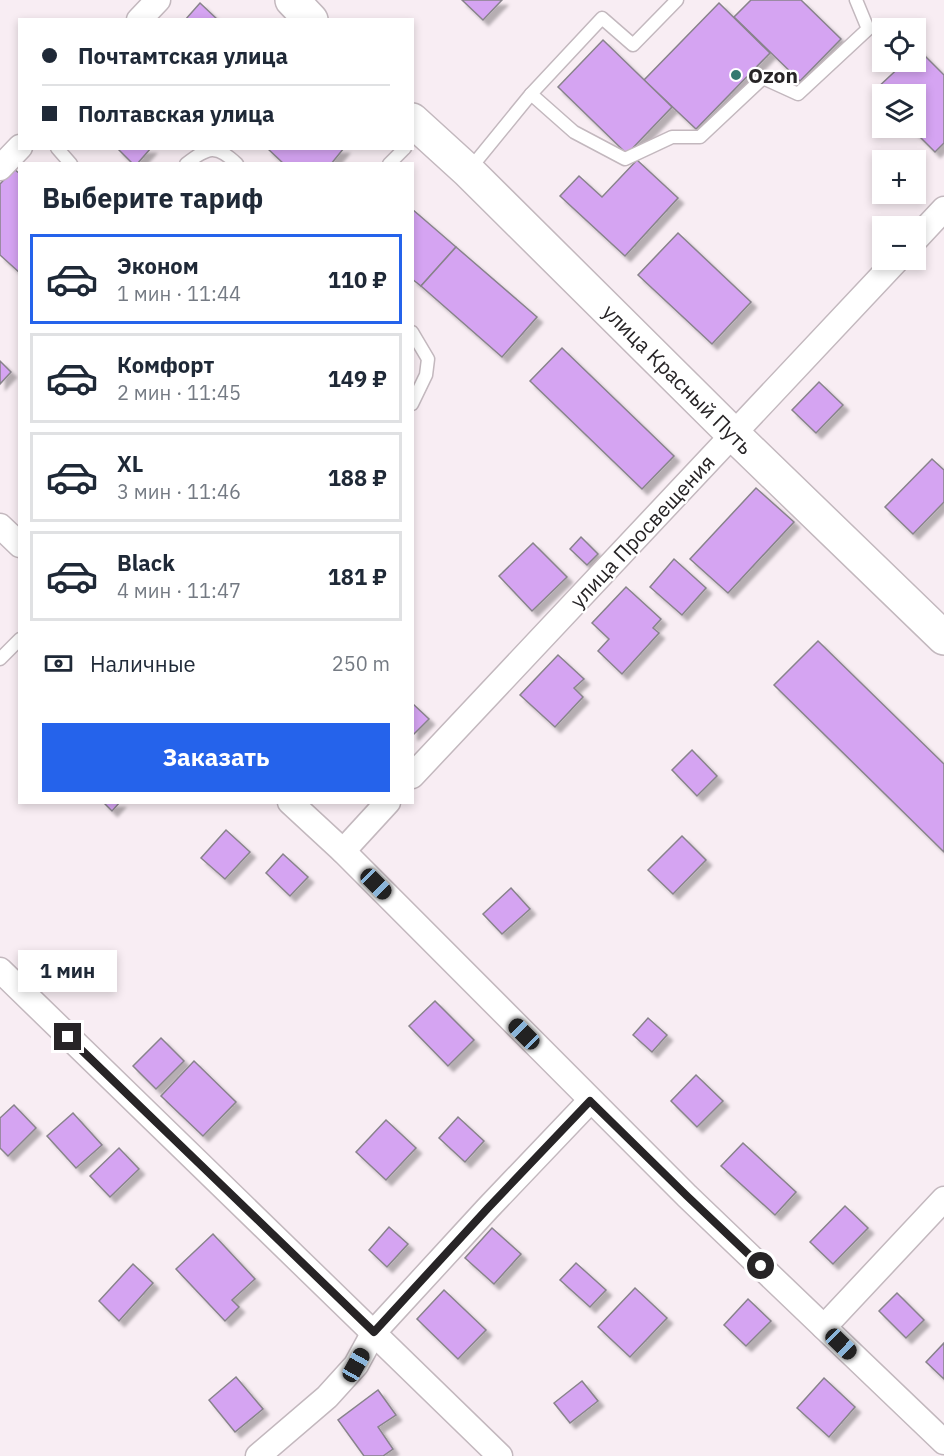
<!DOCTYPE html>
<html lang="ru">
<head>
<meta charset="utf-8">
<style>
  :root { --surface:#fff; --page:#f2f2f3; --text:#1f2937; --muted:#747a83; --line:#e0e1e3; --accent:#2563eb }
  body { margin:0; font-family:"IBM Plex Sans",sans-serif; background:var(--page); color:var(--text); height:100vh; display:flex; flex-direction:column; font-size:22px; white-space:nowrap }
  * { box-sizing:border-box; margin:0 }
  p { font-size:20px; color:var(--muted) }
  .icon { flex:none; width:33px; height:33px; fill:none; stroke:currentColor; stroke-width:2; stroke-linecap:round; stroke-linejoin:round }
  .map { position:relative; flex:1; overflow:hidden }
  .details { position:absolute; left:18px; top:162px; width:396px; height:642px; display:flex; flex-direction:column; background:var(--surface); border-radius:0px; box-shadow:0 3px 9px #0003 }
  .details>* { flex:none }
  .top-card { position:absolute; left:18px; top:18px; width:396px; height:132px; border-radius:0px; box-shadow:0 3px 9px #0003; display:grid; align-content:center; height:132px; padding:0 24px; background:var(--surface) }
  .fabs { position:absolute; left:872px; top:18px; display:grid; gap:12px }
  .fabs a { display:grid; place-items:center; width:54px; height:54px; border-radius:0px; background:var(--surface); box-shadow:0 3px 9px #0003; font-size:30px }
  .end { position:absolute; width:27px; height:27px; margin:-14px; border:8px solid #272426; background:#fff; box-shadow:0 0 0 3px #fff }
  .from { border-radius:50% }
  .bubble { position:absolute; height:42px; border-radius:0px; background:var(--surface); box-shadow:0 3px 9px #0003; font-size:20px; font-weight:700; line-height:42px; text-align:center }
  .car { position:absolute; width:18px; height:36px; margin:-18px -9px; border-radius:8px; box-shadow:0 0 4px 2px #0007; background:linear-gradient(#222 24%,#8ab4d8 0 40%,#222 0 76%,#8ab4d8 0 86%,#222 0) }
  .top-card b { display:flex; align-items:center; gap:21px; height:57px; font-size:22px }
  .top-card b+b { border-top:2px solid var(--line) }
  .top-card i { width:15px; height:15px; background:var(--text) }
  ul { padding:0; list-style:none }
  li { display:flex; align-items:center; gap:18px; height:90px; margin:0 12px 9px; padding:0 12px; border:3px solid var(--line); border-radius:0px }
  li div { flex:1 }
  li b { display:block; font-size:22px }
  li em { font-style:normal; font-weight:700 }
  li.current { border-color:var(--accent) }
  li>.icon { width:54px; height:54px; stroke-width:1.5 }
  h2 { padding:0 24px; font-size:27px; line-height:72px }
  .pay { display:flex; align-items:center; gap:15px; height:66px; padding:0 24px; font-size:22px }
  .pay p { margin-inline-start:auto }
  .button { display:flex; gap:12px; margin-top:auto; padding:12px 24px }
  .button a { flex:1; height:69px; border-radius:0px; background:var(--accent); color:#fff; font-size:24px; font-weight:700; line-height:69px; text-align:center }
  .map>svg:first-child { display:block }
</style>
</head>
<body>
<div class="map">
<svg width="944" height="1456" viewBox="0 0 944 1456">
  <defs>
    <filter id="shadow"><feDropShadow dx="5.5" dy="5.5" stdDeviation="1.5" flood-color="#0004"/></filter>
  </defs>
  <rect width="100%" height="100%" fill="#f8edf3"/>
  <g fill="#d5a4f2" stroke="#88838b" stroke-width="1.5" filter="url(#shadow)">
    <path d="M462 0H502L483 20Z"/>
    <path d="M751 0H801L841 39 800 81 734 17Z"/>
    <path d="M200 3 218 20H185Z"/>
    <path d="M719 3 770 53 696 129 644 80Z"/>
    <path d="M603 40 672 107 627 154 558 87Z"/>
    <path d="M918 49 944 75V143L935 152 911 128H915V94H882V97L875 90 905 62H915V52Z"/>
    <path d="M117 148H151L137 164H133Z"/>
    <path d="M267 148H344L331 164H284Z"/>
    <path d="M637 160 678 198 625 256 560 196 579 176 602 197Z"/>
    <path d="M14 169 20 174V273L0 255V184Z"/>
    <path d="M412 209 456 247 421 286 412 279Z"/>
    <path d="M678 233 751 302 712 344 638 275Z"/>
    <path d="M456 247 537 317 502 357 421 286Z"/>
    <path d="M562 348 674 456 642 489 530 381Z"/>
    <path d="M0 361 11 372 0 384Z"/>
    <path d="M819 382 843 405 816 433 792 410Z"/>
    <path d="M932 459 944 470V502L913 534 885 507Z"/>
    <path d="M756 488 794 522 728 593 690 559Z"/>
    <path d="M581 537 598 554 587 565 570 549Z"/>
    <path d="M533 543 567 577 532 611 499 576Z"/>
    <path d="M674 559 706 588 682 615 650 587Z"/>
    <path d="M626 587 661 619 653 628 659 633 622 674 598 651 609 639 592 623Z"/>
    <path d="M818 641 944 764V852L774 685Z"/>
    <path d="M558 655 584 679 574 688 583 697 555 727 520 695Z"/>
    <path d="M412 703 429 719 413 735 412 734Z"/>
    <path d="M692 750 717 776 697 796 672 770Z"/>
    <path d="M103 802H120L112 811Z"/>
    <path d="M226 830 250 852 225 879 201 858Z"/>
    <path d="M682 836 706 860 673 894 648 870Z"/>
    <path d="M283 854 308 877 290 896 266 873Z"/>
    <path d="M511 888 530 909 502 934 483 914Z"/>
    <path d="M435 1001 474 1040 448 1066 409 1026Z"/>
    <path d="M648 1018 667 1035 652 1052 633 1035Z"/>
    <path d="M161 1038 184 1061 156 1089 133 1066Z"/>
    <path d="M194 1061 236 1102 203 1136 161 1096Z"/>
    <path d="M696 1075 723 1101 697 1127 671 1101Z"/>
    <path d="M14 1105 36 1128 8 1156 0 1148V1118Z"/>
    <path d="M73 1113 102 1145 76 1168 47 1136Z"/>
    <path d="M458 1117 484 1141 465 1162 439 1138Z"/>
    <path d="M386 1120 416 1148 386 1180 356 1152Z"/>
    <path d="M743 1143 796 1192 775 1215 721 1166Z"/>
    <path d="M119 1148 139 1169 110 1197 90 1176Z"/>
    <path d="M845 1206 868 1228 833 1264 810 1242Z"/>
    <path d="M389 1227 408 1244 387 1267 369 1250Z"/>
    <path d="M492 1228 521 1254 494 1284 465 1258Z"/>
    <path d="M213 1234 255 1279 232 1300 239 1307 225 1321 176 1269Z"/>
    <path d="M576 1263 606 1290 590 1307 560 1280Z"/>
    <path d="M133 1264 153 1283 119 1321 99 1301Z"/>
    <path d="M635 1288 667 1318 630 1357 598 1327Z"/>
    <path d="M444 1290 486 1330 458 1359 417 1319Z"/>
    <path d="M897 1293 924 1320 906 1338 879 1311Z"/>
    <path d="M748 1299 771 1321 746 1346 724 1325Z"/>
    <path d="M944 1343V1379L926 1362Z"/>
    <path d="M236 1377 263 1409 235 1432 209 1400Z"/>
    <path d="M824 1378 855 1407 829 1437 797 1408Z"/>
    <path d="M582 1381 598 1401 570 1423 554 1403Z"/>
    <path d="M378 1390 396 1415 378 1427 393 1449 383 1456H364L338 1420Z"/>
  </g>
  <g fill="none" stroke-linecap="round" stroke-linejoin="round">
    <defs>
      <g id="lane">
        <path d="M531 94 574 132 625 159 672 137H700L763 78 798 94 868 29 856 0"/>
        <path d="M57 148 71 164"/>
        <path d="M186 164C208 147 216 144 237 164"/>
        <path d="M389 164 405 148"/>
        <path d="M469 170 531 94 602 18 633 45 677 0"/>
        <path d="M412 332 428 359 426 375 412 404"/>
        <path d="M0 659 20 639"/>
      </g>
      <g id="street">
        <path d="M139 20 158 0"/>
        <path d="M0 168 20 147"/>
        <path d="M915 240 944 209"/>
        <path d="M0 526 20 545"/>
        <path d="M412 776 897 260"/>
        <path d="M290 802 343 851 687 1196 944 1442"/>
        <path d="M343 851 388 802"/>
        <path d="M0 970 500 1456"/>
        <path d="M824 1327 944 1199"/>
        <path d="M258 1456 327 1397 356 1365 374 1332 488 1208 590 1101"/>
      </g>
      <g id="secondary">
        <path d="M292 0 311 20"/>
        <path d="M412 120 468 171 733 434 944 638"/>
      </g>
    </defs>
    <use href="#lane" stroke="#c3b8be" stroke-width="15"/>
    <use href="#street" stroke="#c3b8be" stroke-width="27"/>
    <use href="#secondary" stroke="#c3b8be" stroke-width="36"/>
    <use href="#lane" stroke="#fff" stroke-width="12"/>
    <use href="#street" stroke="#fff" stroke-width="24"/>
    <use href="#secondary" stroke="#fff" stroke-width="33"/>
  </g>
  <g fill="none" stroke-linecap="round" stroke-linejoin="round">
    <path stroke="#272426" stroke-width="8" d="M68 1037 374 1332 488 1208 590 1101 687 1196 761 1266"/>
  </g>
  <circle fill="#337970" stroke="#fff" stroke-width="2" cx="736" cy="75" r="6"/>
  <g text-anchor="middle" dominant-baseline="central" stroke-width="4.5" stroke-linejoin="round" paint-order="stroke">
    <g font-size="21" font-weight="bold" fill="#272426" stroke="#fff" text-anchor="start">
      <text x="748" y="75">Ozon</text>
    </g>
    <g font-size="21" fill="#272426" stroke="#fff">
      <text transform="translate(678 379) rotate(45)">улица Красный Путь</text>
      <text transform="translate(642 531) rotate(-47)">улица Просвещения</text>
    </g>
  </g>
</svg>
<div class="fabs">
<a><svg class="icon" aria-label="locate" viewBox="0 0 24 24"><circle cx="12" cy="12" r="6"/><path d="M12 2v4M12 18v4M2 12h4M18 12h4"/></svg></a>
<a><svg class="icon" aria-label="layers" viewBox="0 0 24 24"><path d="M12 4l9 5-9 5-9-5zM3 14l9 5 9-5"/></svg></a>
<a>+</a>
<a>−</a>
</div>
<i class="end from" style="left:761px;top:1266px"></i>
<i class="end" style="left:68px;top:1037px"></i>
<div class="bubble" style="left:18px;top:950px;width:99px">1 мин</div>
<i class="car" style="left:376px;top:884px;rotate:135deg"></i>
<i class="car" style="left:524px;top:1034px;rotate:315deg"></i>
<i class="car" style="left:841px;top:1344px;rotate:134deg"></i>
<i class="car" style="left:356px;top:1365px;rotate:29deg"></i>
<div class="top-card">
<b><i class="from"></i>Почтамтская улица</b>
<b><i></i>Полтавская улица</b>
</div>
<section class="details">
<h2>Выберите тариф</h2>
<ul>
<li class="current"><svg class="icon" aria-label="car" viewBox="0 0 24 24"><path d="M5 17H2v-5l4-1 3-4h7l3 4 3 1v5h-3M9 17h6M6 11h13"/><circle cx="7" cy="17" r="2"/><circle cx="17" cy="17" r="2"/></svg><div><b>Эконом</b><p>1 мин · 11:44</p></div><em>110 ₽</em></li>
<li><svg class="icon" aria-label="car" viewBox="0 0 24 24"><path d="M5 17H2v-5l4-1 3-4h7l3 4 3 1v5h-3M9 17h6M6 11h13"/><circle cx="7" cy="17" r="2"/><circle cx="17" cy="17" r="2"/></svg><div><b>Комфорт</b><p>2 мин · 11:45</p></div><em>149 ₽</em></li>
<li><svg class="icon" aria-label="car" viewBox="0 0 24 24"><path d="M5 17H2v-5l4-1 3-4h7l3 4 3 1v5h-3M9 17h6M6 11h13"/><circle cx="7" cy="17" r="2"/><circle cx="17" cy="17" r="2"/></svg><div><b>XL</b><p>3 мин · 11:46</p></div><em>188 ₽</em></li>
<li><svg class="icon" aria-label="car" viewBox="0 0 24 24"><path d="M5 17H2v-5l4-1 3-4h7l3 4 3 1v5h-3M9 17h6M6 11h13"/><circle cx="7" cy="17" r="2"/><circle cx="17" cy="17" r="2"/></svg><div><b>Black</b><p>4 мин · 11:47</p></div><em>181 ₽</em></li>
</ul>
<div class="pay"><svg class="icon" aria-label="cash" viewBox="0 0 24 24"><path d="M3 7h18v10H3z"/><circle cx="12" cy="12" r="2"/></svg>Наличные<p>250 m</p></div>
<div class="button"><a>Заказать</a></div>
</section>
</div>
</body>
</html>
